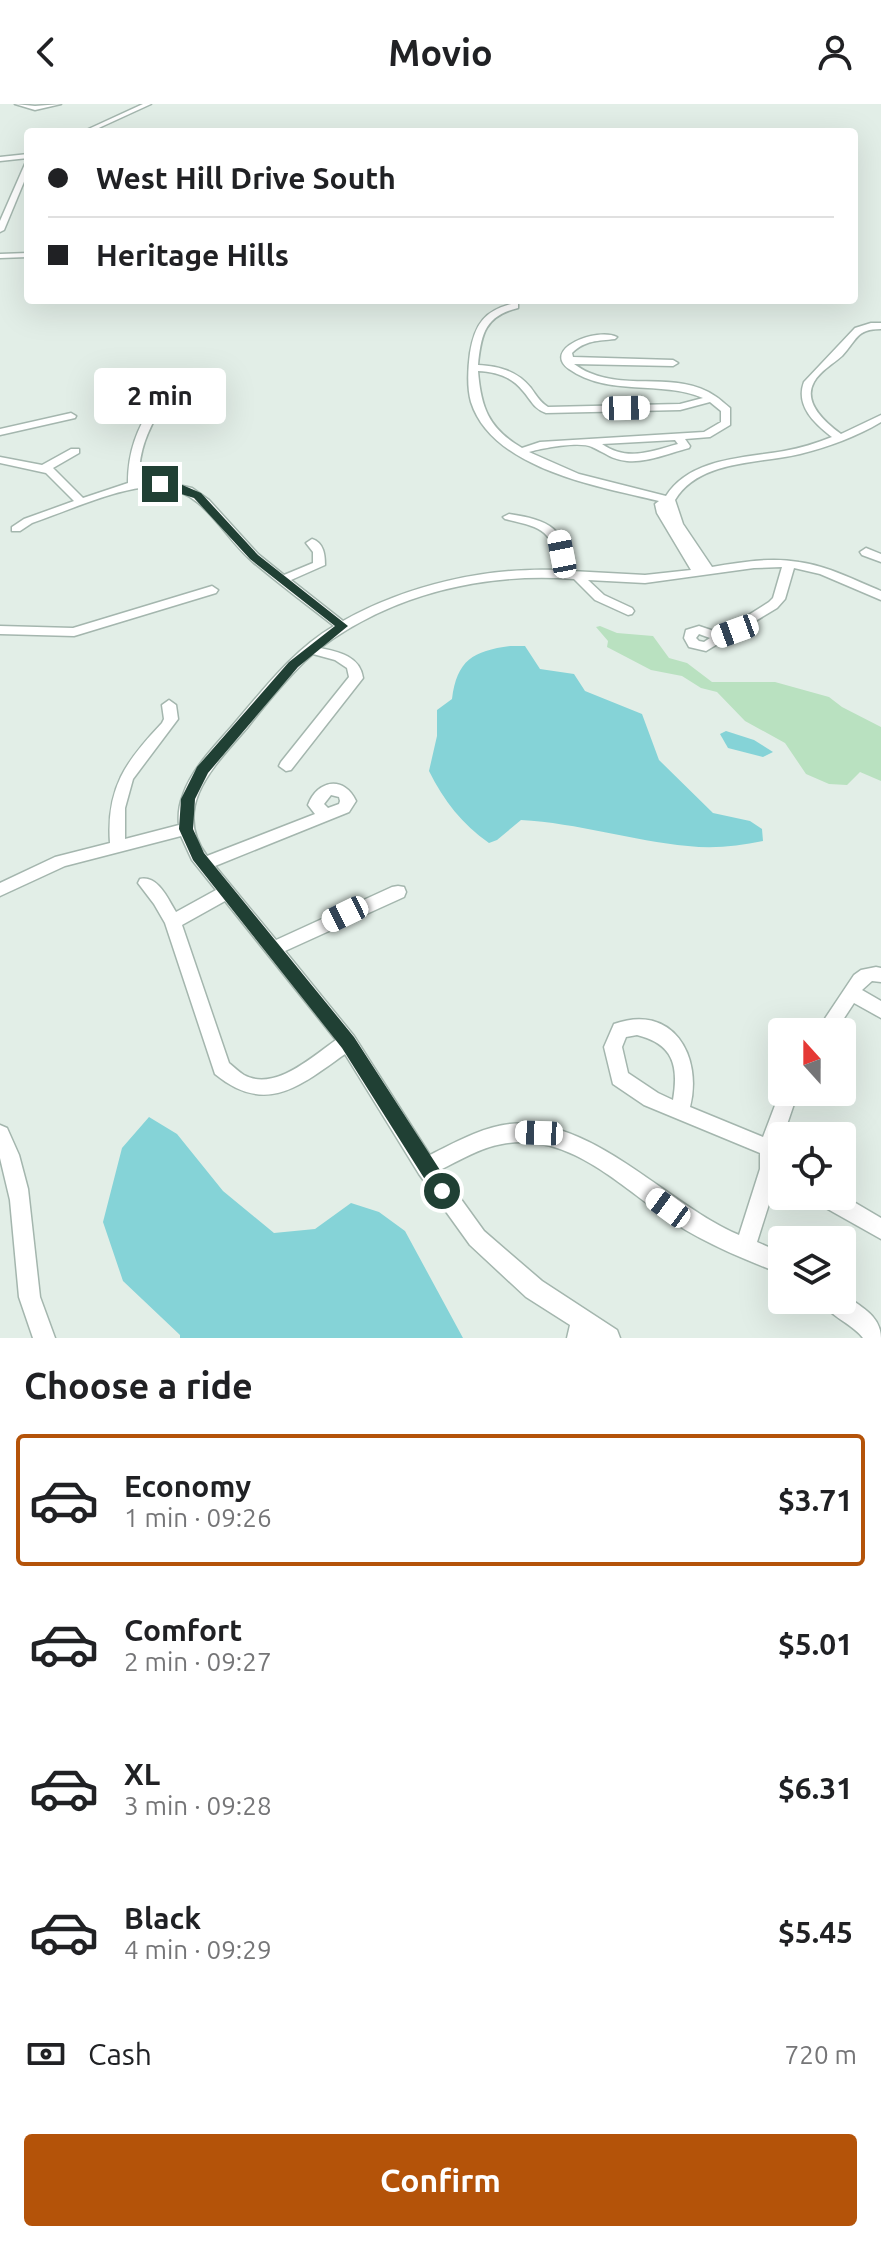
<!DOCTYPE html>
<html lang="en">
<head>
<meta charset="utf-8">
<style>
  :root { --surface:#fff; --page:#f6f6f6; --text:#202124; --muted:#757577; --line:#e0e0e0; --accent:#b45309 }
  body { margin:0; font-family:Ubuntu,sans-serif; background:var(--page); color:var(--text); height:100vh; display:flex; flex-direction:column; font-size:30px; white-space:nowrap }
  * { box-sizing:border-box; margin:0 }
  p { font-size:26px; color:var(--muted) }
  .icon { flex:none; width:44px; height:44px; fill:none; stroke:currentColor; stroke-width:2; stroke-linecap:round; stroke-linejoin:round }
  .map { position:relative; height:1234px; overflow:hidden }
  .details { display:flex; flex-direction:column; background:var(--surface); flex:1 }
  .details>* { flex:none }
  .top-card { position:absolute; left:24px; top:24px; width:834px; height:176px; border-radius:8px; box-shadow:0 8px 32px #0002; display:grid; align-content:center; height:176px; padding:0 24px; background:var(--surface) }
  .needle { width:52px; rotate:339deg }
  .fabs { position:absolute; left:768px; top:914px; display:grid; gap:16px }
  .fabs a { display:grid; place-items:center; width:88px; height:88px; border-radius:8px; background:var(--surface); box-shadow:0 8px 32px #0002; font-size:40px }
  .end { position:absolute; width:36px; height:36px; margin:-18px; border:10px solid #204034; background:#fff; box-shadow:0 0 0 4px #fff }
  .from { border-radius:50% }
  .bubble { position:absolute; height:56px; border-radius:8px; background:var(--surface); box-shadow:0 8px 32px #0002; font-size:26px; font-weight:600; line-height:56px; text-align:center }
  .car { position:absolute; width:24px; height:48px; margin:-24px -12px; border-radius:10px; box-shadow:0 0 6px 2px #0007; background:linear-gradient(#fff 24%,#345 0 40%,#fff 0 76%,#345 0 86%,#fff 0) }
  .top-card b { display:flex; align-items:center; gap:28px; height:76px; font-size:30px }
  .top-card b+b { border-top:2px solid var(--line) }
  .top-card i { width:20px; height:20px; background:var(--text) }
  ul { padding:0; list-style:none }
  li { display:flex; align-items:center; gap:24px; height:132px; margin:0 16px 12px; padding:0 8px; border:4px solid transparent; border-radius:8px }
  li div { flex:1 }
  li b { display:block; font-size:30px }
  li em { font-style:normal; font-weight:600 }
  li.on { border-color:var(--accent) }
  li>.icon { width:72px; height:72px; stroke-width:1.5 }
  h2 { padding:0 24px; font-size:36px; line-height:96px }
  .pay { display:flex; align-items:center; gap:20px; height:88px; padding:0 24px; font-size:30px }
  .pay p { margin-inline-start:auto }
  .primary-button { display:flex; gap:16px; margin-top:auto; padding:16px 24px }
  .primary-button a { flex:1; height:92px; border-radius:8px; background:var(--accent); color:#fff; font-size:32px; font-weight:600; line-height:92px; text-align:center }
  header { display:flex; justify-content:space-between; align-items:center; height:104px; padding:0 24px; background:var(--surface); font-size:36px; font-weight:600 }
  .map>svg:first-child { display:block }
</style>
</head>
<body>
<header><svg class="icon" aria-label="back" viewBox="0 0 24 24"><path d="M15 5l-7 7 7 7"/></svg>Movio<svg class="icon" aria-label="person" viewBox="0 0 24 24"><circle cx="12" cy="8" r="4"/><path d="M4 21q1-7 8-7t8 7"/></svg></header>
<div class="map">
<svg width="881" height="1234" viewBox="0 0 881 1234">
  <rect width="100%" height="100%" fill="#e2eee7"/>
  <path fill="#b9e1c0" d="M600 522 617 529 653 532 669 554 687 559 712 578H775L829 593 842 603 881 623V677L860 668 847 681 829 680 806 670 785 639 745 617 717 588 701 584 682 572 651 566 607 543 608 537 596 523Z"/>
  <g fill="#85d3d7">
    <path d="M510 542H525L540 565 574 570 585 587 642 610 659 656 713 709 750 717 762 725 763 737C738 742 714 745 688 742 632 737 578 719 521 716L497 736 489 739C462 720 444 697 429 667L437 632V606L452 595C457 556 473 547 510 542Z"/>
    <path d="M726 627 754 636 773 648 763 653 728 644 720 630Z"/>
    <path d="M149 1013 177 1030 223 1087 274 1129 315 1125 351 1099 379 1108 405 1127 463 1234H180V1231L123 1177 103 1118 122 1044Z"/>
  </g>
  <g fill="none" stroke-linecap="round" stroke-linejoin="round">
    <defs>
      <g id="minor">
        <path d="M15 0 35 2 61 0 35 6Z"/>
        <path d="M143 0H151L90 28H82Z"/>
        <path d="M28 50V54L0 57V53Z"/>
        <path d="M28 58V68L4 126 0 128V117L25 60Z"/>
        <path d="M28 149V153L0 154V150Z"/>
        <path d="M515 199 518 200V204C485 212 481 230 478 261 499 262 517 267 531 284 536 291 540 298 548 303L680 300 703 294C661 276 608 293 569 265 541 245 597 223 617 233L615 235C598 237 585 236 572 249L573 253 673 256 678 259 673 262 574 260C579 263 584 267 590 269 629 286 679 267 715 292 720 295 725 300 730 304V321L710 333 685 335 690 342 689 344C669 349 647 359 627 357 612 356 604 348 592 343 580 337 542 344 529 348L579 370 666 392C690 354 744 354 784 347 801 344 817 339 832 333 815 320 795 302 804 278L855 224 871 219H881V225C856 225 857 236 842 252 833 260 820 267 814 278 802 299 826 319 841 330L881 311V318C856 333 828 343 800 350 758 360 699 356 675 396L683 420 712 463C741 458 771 453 799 458 828 462 854 476 881 487V496L820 470 794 464 785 495 777 504 706 547 689 543 684 534 686 526 699 522 720 529 769 498 773 494 782 463 754 464 645 479 588 476 604 491 632 504 634 507 632 510 628 511 595 496 574 475C485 468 392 490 320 544 339 548 360 552 363 574L291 666 286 667 279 662 281 658 349 573 347 564 335 556 313 550 304 558C283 579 265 601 247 624 216 660 170 703 207 752L315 710 308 701C317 676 344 671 356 697L349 708 215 762 276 836 392 783 398 782 404 783 406 788 404 793 285 847 354 932 430 1051C454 1039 482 1023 510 1020 594 1013 666 1100 739 1131L760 1065V1049L644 1001 613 980 604 943 614 920C672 899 703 951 690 1003L763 1033 782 983V988H798L779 1044 780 1065 757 1138 782 1149V1170C746 1156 709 1141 676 1120 625 1087 570 1026 502 1040 480 1044 460 1056 440 1066L484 1127 542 1177 617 1226 620 1234H567L570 1221 526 1193 470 1141 419 1070 345 950C300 982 266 1012 215 970L165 819 154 800 138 779 140 775C158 771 168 795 176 808L216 786 192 756 181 732 65 762 0 792V779L55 753 110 739C106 684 126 657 162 619L164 615 162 601 169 596 176 601 178 615 133 675 125 704V735L179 721C178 711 179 701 183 691 192 664 215 642 233 621 264 585 293 546 334 522 307 501 279 480 253 458 222 432 205 387 161 383 124 380 68 407 32 419L20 427H12V423L24 415 74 397 46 369 0 359V353L42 361 71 345H79V349L53 364 83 394 128 379C128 347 137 325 154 298H162L163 300C148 326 138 347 139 378L160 377 192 384 209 396 258 450 284 471 313 459V448L306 439 312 435C324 439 325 451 325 461L291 476 343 517C407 481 486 463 559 466 552 425 543 424 505 415L503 413 509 410C549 416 566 424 571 467L645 471 691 466 657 409 655 400 659 397C600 383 492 365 471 298 467 284 468 264 470 249 475 219 485 206 515 199ZM478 267C496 268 511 272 523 287 531 296 534 305 546 309L680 306 710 298 721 307V318L704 328 540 338 522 344C488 324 481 303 478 267ZM675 336 678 340C652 347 627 358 602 340ZM699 530 710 534 704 538 699 537 696 534ZM331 691 339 693 340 697 339 700 328 704 324 700ZM225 797 336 936C313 952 275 988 244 971 239 968 234 963 229 959L182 821ZM637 931C673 940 679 961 673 996L658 989 628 969 622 943 626 933Z"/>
        <path d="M71 309 76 312 75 314 0 331V325Z"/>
        <path d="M866 444 881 450V458L862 451 860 448Z"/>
        <path d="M212 482 218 486 216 489 74 532 0 530V522L73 524Z"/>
        <path d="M876 863 881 864V878L872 877 862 886 881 897V914L854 899 835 928H816L854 871 861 866Z"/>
        <path d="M0 1021 7 1024 19 1051 28 1085 40 1193 55 1234H33L19 1193 10 1096 0 1054Z"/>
        <path d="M842 1091 881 1114V1135L817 1099 814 1092Z"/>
        <path d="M842 1189C859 1202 881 1211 881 1234H863C852 1219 829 1213 822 1196H842Z"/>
      </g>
    </defs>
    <use href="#minor" stroke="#a4b6ae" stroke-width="3"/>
    <use href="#minor" fill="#fff" fill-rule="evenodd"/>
  </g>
  <path fill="#204034" d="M160 377 180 380 201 389 258 451 348 522 298 563 208 669 195 695 193 725 204 749 354 933 449 1080 451 1087 449 1093 442 1096 436 1093 342 944 193 756 179 725 181 695 197 663 289 558 335 522 250 455 194 394 156 382 155 380Z"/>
</svg>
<div class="fabs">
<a><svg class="needle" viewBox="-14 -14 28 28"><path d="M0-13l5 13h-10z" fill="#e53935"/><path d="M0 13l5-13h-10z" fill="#757577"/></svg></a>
<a><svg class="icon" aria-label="locate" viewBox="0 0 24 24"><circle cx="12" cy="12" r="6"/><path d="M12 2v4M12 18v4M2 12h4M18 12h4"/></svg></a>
<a><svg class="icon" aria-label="layers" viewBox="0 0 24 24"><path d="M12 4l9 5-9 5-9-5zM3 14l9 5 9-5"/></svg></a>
</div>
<i class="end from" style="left:442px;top:1087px"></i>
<i class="end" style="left:160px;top:380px"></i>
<div class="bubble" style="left:94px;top:264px;width:132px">2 min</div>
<i class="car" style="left:626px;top:304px;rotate:89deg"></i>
<i class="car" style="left:562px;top:450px;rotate:349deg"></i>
<i class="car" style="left:735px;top:527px;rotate:250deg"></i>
<i class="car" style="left:345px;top:810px;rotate:244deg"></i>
<i class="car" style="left:539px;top:1029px;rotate:272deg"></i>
<i class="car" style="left:668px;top:1104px;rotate:306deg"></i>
<div class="top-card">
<b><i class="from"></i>West Hill Drive South</b>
<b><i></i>Heritage Hills</b>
</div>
</div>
<section class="details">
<h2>Choose a ride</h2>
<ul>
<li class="on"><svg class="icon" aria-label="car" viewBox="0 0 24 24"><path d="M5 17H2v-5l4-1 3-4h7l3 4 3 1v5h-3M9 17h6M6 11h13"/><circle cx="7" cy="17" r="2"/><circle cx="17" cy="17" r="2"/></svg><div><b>Economy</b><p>1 min · 09:26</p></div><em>$3.71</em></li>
<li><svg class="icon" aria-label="car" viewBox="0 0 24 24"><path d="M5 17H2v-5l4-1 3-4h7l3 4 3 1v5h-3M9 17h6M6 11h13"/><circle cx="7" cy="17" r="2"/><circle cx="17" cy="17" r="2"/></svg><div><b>Comfort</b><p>2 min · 09:27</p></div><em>$5.01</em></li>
<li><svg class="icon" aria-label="car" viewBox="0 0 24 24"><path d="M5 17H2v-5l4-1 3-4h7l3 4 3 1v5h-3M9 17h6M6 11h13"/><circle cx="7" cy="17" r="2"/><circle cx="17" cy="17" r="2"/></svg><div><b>XL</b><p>3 min · 09:28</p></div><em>$6.31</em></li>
<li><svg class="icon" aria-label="car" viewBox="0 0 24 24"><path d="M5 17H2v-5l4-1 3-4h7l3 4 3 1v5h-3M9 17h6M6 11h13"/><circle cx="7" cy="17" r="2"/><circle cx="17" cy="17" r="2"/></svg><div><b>Black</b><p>4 min · 09:29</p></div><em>$5.45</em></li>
</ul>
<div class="pay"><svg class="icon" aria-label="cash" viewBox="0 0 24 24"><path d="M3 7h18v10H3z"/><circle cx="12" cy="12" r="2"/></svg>Cash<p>720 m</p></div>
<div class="primary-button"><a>Confirm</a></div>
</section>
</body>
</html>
